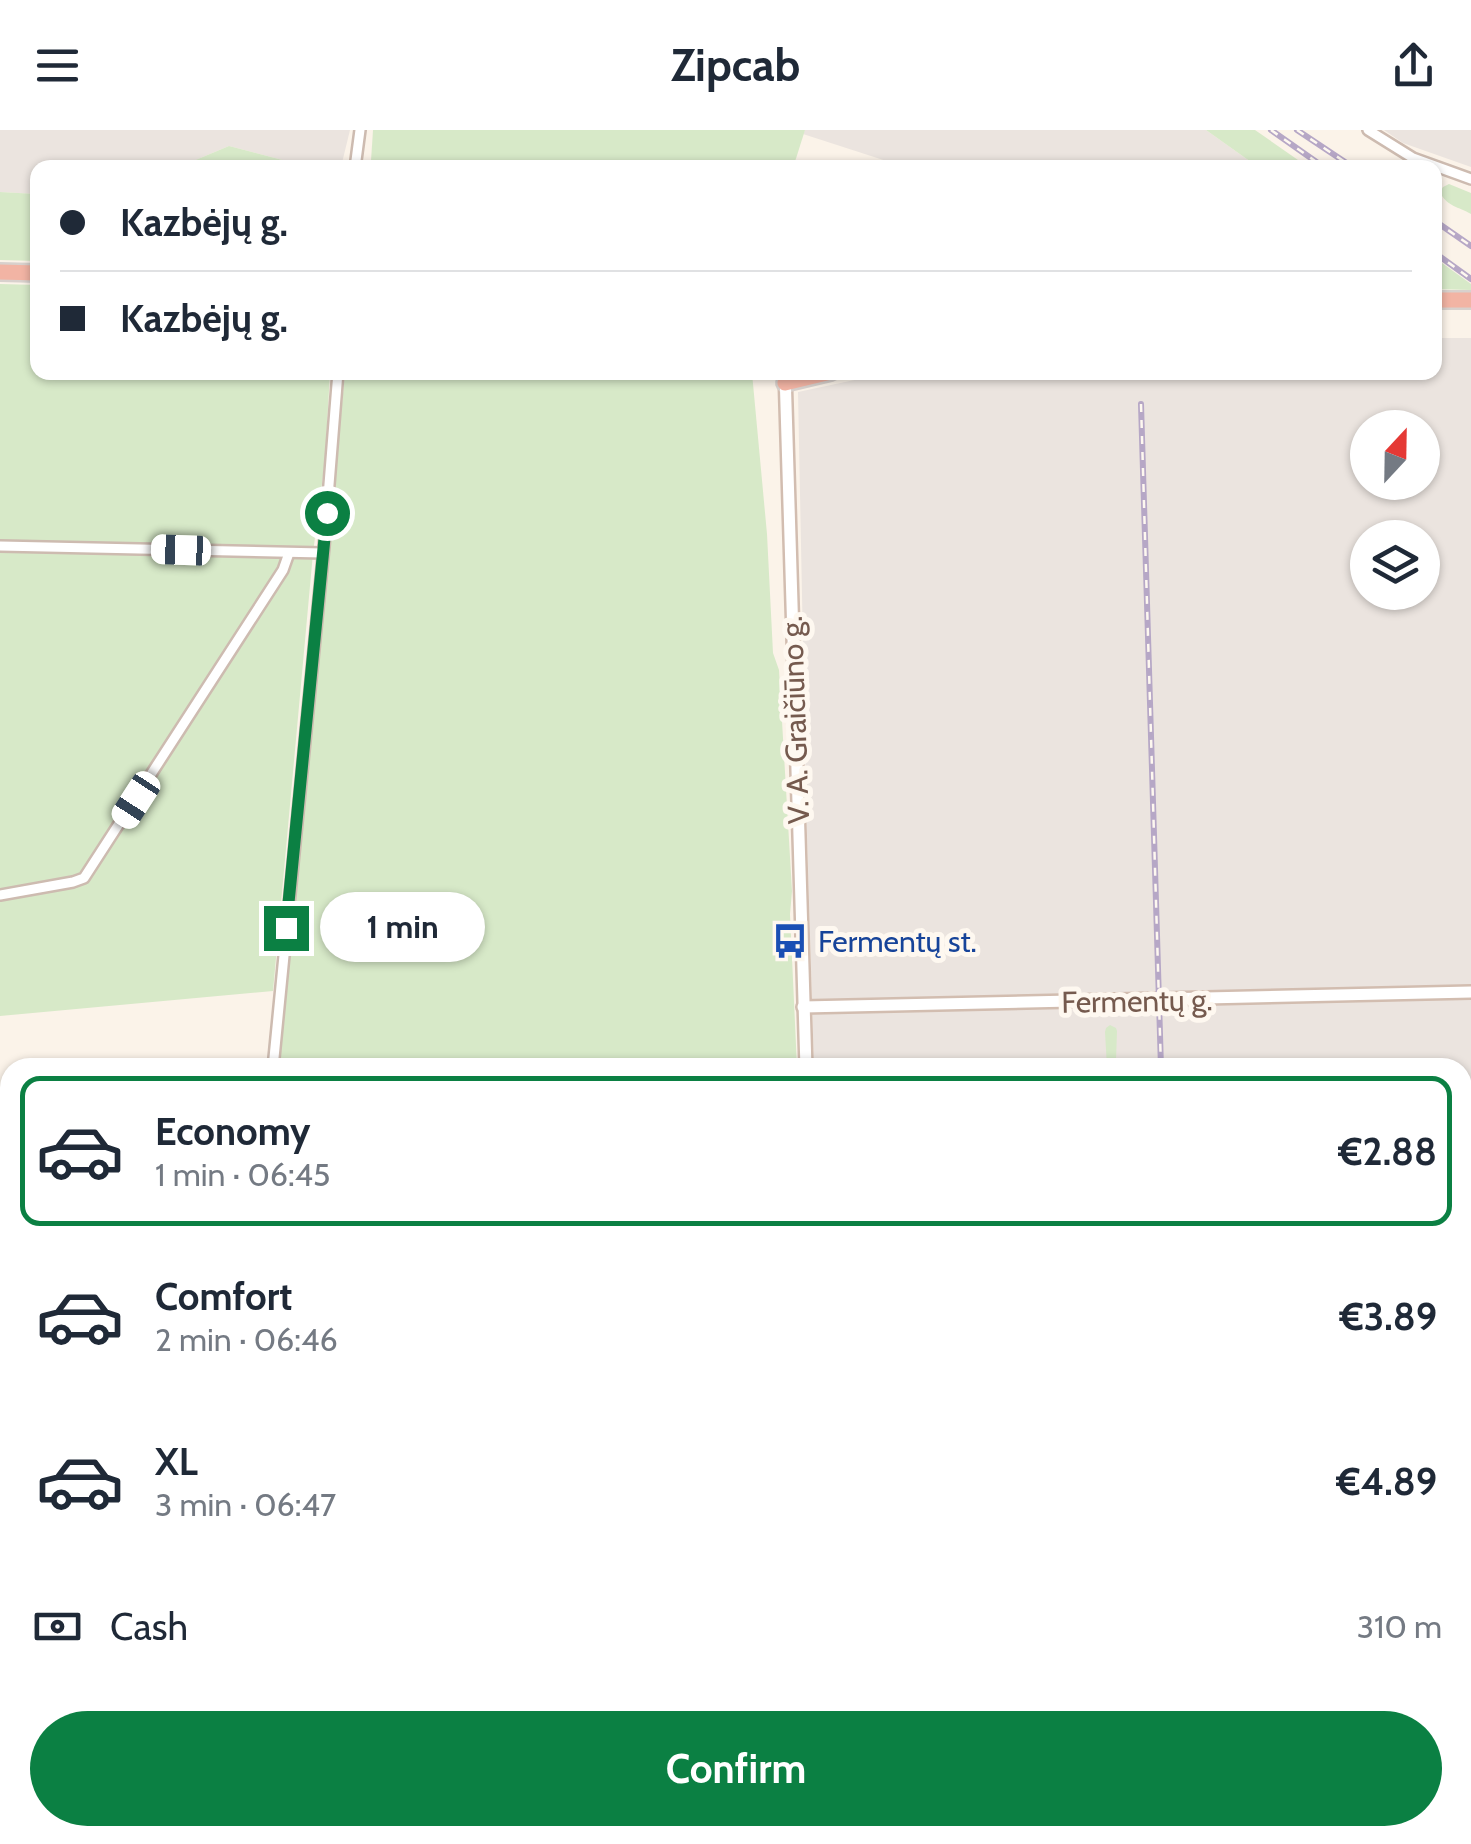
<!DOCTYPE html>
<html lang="en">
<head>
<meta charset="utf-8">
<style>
  :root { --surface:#fff; --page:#f2f2f3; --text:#1f2937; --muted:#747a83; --line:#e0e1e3; --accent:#0b8043 }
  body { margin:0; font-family:Cabin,sans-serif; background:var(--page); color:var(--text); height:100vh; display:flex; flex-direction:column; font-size:38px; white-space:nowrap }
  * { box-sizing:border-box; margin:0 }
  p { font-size:32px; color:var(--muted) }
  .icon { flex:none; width:55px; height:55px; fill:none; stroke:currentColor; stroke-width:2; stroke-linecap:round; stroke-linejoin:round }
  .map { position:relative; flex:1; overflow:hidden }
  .side { position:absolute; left:0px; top:928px; width:1472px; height:788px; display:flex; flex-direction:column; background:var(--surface); border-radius:30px 30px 0 0; box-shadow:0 2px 8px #0004 }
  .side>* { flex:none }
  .hud { position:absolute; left:30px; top:30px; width:1412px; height:220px; border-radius:20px; box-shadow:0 2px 8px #0004; display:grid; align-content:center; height:220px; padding:0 30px; background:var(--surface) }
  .needle { width:65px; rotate:22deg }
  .controls { position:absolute; left:1350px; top:280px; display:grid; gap:20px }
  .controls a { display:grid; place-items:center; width:90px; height:90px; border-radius:50%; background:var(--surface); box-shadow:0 2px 8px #0004; font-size:50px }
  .end { position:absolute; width:45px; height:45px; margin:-22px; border:12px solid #0b8043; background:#fff; box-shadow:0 0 0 5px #fff }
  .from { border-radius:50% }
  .bubble { position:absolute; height:70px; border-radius:35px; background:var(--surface); box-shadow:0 2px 8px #0004; font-size:32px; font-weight:700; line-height:70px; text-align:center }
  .car { position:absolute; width:30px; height:60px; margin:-30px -15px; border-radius:12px; box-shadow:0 0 8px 2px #0007; background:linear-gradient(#fff 24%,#345 0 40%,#fff 0 76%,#345 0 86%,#fff 0) }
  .hud b { display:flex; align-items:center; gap:35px; height:95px; font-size:38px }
  .hud b+b { border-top:2px solid var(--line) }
  .hud i { width:25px; height:25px; background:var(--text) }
  ul { padding:18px 0 0; list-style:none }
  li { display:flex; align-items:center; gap:30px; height:150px; margin:0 20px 15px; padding:0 10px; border:5px solid transparent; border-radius:20px }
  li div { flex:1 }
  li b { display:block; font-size:38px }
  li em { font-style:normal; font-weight:700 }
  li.active { border-color:var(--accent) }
  li>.icon { width:90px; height:90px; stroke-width:1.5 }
  .pay { display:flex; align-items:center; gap:25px; height:110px; padding:0 30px; font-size:38px }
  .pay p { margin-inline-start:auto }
  .primary-button { display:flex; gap:20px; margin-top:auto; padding:20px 30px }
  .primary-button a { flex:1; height:115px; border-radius:60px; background:var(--accent); color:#fff; font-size:40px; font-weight:700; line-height:115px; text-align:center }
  header { display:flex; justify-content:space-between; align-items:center; height:130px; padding:0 30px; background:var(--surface); font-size:45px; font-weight:700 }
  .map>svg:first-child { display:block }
</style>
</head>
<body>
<header><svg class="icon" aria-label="menu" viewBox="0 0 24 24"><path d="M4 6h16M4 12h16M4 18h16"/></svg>Zipcab<svg class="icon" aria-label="share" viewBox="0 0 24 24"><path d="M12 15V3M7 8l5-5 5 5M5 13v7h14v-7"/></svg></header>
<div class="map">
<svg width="1471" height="1714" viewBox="0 0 1471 1714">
  <rect width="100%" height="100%" fill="#fbf3e9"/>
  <g fill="#f3e5d8">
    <path d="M7 1145 5 1184 10 1230 0 1231V1146Z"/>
    <path d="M11 1705H328L329 1714H11Z"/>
  </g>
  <g fill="#ebe4df" fill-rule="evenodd">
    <path d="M0 0H350L341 37H309L229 16 186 34 185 37 38 38 37 64 0 62Z"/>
    <path d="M805 0H1206L1258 37H905L803 4Z"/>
    <path d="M1384 0H1471V37L1403 13Z"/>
    <path d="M1435 208H1471V1714H849L847 1705H1462V938L814 937 806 669 798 262 892 242H1435ZM1368 298H1422V352H1368ZM1368 408H1422V462H1368Z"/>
  </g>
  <g fill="#d7e9c8">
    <path d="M373 0H805L793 38 380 37 371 31Z"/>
    <path d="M1206 0H1255L1308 37H1258Z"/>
    <path d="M229 16 309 37H185L186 34Z"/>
    <path d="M1449 54 1471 63V84C1459 77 1446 76 1440 62L1443 57Z"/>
    <path d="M0 62 37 64V131L0 130Z"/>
    <path d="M1435 128 1471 154V160L1435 159Z"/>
    <path d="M0 154 37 155 38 242 330 243 325 330 313 423 273 861 0 886Z"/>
    <path d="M345 243H752L767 404 773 523 779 540 792 761 790 784 797 937 277 938Z"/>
    <path d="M1110 895 1116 898 1117 901 1116 931 1120 937H1107L1105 902 1106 898Z"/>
    <path d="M10 1378V1602L2 1604 11 1714H0V1380Z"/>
    <path d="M328 1705H805L799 1714H330Z"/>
  </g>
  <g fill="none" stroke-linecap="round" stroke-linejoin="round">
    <defs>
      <g id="street">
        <path d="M1368 0 1413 28 1471 49"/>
        <path d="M355 38 360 0"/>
        <path d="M0 416 323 423"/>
        <path d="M0 765 73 752 84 748 283 440 289 423"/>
        <path d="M273 938 324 417 338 242"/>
        <path d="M1462 1340 1471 1327"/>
        <path d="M1409 1705 1411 1714"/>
        <path d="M203 1714 204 1705"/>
      </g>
      <g id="secondary">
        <path d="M785 242 806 938"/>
        <path d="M803 877 1471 862"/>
        <path d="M839 1705 842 1714"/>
        <path d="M806 1714 812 1705"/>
      </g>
      <g id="highway">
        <path d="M0 142 38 143"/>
        <path d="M1435 170H1471"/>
        <path d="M785 253 831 242"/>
      </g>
    </defs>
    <use href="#street" stroke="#cdbbb0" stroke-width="14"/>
    <use href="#secondary" stroke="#d2bdb0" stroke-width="16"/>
    <use href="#highway" stroke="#d8d1cd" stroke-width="20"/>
    <use href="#street" stroke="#fff" stroke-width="9"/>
    <use href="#secondary" stroke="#fff" stroke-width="11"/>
    <use href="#highway" stroke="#f2b4a4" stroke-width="15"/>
    <defs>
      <g id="rail">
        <path d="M1271 0 1325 38"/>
        <path d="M1297 0 1354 38"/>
        <path d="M1435 91 1471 116"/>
        <path d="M1435 123 1471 149"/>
        <path d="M1141 274 1161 938"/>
        <path d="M1188 1705 1190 1714"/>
      </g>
    </defs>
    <use href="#rail" stroke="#b6a7c6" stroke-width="6"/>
    <use href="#rail" stroke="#fef8f0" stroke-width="2.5" stroke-dasharray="8" stroke-linecap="butt"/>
  </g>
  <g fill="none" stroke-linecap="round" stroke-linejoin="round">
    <path stroke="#0b8043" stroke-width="12" d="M286 798 327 383"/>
  </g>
  <defs>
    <symbol id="bus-bare" viewBox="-9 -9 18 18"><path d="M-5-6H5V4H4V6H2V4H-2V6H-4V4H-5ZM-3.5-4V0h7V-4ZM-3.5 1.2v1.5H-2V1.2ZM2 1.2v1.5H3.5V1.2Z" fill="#1a4fb4" stroke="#fef8f0" stroke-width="2.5" paint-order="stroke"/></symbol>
  </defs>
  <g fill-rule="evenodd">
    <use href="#bus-bare" x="765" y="786" width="50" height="50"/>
  </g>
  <g text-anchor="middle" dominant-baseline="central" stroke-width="10" stroke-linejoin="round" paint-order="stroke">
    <g font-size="30" fill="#755a4e" stroke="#fef8f0">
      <text transform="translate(795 590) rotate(-92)">V. A. Graičiūno g.</text>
      <text transform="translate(1137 871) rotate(-1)">Fermentų g.</text>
    </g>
    <g font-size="30" fill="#164399" stroke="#fef8f0" text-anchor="start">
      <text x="818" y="811">Fermentų st.</text>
    </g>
  </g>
</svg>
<div class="controls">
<a><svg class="needle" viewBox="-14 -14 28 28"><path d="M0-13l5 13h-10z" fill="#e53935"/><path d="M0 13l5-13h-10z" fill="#747a83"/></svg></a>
<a><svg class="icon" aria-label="layers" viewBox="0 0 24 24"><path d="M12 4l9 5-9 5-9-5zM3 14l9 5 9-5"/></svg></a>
</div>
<i class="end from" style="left:327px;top:383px"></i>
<i class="end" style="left:286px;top:798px"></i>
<div class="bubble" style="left:320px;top:762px;width:165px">1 min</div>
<i class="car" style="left:181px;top:420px;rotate:272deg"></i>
<i class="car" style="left:136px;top:670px;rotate:213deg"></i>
<div class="hud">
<b><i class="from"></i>Kazbėjų g.</b>
<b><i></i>Kazbėjų g.</b>
</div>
<section class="side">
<ul>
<li class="active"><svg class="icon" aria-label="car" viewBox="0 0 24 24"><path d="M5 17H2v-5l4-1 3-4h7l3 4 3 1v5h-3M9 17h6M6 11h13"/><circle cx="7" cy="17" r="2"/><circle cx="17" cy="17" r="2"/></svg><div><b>Economy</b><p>1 min · 06:45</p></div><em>€2.88</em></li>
<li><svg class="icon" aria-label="car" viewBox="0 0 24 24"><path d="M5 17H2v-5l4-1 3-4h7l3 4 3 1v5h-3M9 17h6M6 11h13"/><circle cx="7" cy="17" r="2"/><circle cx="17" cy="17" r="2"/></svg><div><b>Comfort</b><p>2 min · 06:46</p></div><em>€3.89</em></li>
<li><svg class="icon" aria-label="car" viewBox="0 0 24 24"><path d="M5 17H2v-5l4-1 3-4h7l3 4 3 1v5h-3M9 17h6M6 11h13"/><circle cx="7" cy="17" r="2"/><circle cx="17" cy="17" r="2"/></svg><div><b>XL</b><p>3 min · 06:47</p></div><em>€4.89</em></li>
</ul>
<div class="pay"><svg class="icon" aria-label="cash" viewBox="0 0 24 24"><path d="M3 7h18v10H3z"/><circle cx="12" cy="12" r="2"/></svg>Cash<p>310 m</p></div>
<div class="primary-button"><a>Confirm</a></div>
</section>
</div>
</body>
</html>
